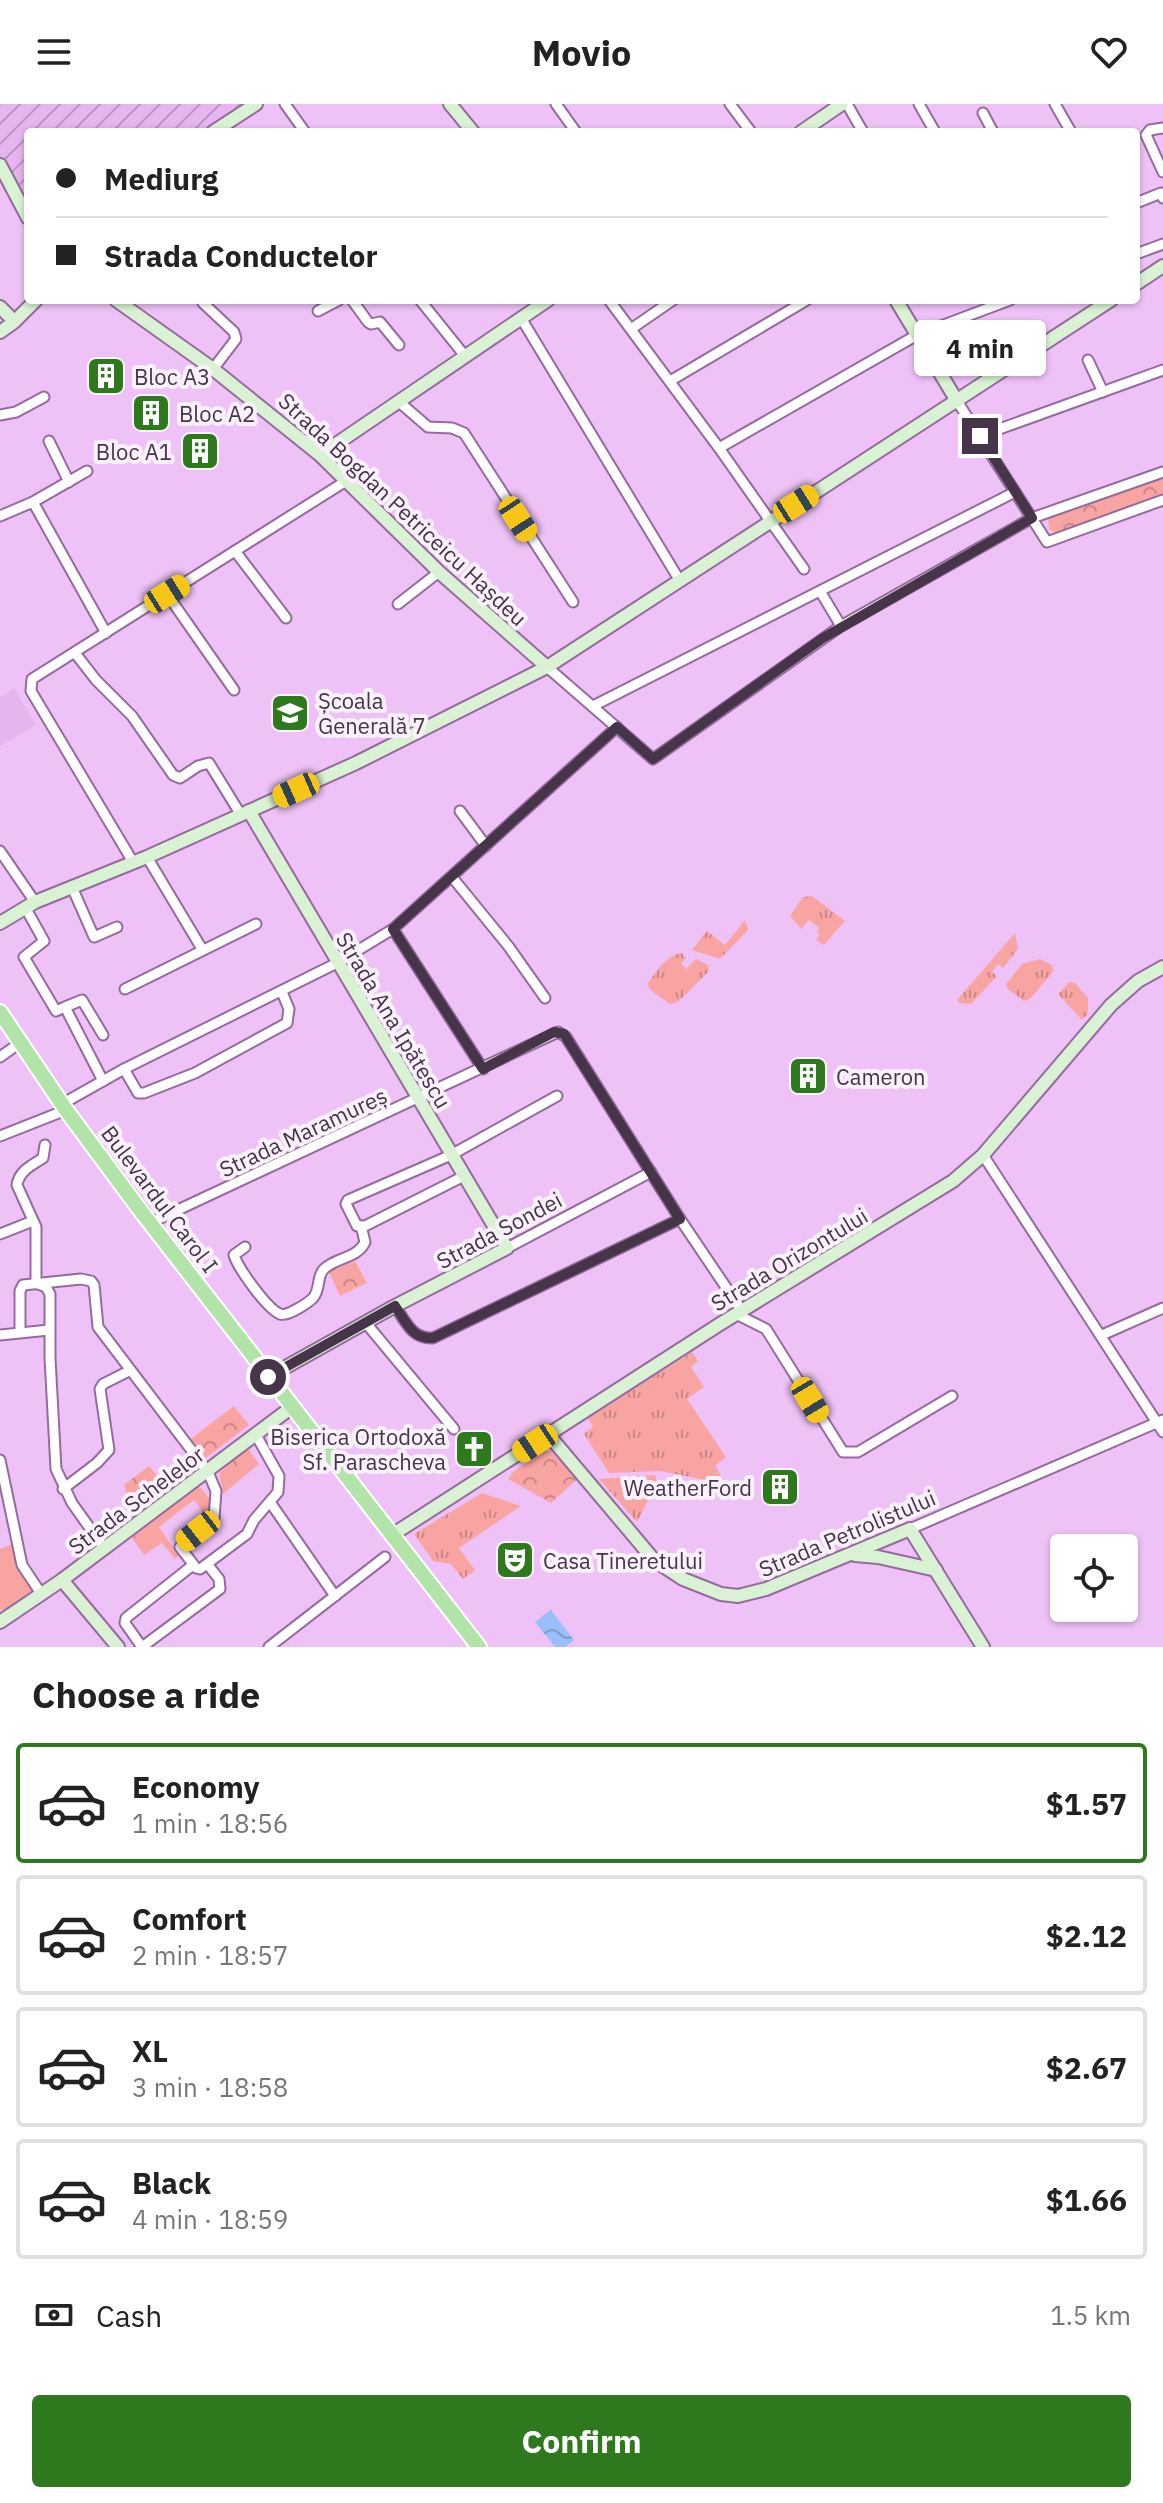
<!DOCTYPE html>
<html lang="en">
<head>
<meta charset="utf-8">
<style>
  :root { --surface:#fff; --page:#f6f6f6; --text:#222; --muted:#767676; --line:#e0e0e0; --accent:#2e781e }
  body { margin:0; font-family:"IBM Plex Sans",sans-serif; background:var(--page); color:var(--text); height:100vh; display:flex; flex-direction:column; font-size:30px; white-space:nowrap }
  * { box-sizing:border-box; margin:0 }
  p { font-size:26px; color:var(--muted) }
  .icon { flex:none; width:44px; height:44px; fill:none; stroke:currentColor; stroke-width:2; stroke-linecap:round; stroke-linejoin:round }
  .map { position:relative; height:1543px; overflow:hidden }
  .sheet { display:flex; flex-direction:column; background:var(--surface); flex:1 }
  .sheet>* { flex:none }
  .banner { position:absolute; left:24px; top:24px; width:1116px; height:176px; border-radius:8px; box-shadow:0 2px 6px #0004; display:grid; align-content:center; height:176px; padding:0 32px; background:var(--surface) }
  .tools { position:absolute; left:1050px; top:1430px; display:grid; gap:16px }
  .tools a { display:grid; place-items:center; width:88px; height:88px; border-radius:8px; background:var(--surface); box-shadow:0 2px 6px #0004; font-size:40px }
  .end { position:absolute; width:36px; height:36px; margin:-18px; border:10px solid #463449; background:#fff; box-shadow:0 0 0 4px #fff }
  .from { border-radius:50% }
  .bubble { position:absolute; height:56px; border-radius:8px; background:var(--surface); box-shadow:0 2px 6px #0004; font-size:26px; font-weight:800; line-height:56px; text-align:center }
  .car { position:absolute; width:24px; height:48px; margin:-24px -12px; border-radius:10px; box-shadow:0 0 6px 2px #0007; background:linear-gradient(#f5c518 24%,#345 0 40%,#f5c518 0 76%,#345 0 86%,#f5c518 0) }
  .banner b { display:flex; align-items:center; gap:28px; height:76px; font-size:30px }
  .banner b+b { border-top:2px solid var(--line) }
  .banner i { width:20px; height:20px; background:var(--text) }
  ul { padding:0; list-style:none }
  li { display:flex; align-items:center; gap:24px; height:120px; margin:0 16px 12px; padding:0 16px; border:4px solid var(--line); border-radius:8px }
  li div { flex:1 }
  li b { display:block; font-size:30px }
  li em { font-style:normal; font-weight:800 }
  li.selected { border-color:var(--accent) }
  li>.icon { width:72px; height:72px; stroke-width:1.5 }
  h2 { padding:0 32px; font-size:36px; line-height:96px }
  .pay { display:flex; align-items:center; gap:20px; height:88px; padding:0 32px; font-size:30px }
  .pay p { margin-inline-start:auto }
  .primary-button { display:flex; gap:16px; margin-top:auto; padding:16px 32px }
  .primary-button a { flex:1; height:92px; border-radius:8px; background:var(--accent); color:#fff; font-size:32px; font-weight:800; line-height:92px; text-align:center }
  header { display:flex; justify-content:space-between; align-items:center; height:104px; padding:0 32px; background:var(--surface); font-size:36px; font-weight:800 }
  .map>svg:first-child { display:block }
</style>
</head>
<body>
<header><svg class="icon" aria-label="menu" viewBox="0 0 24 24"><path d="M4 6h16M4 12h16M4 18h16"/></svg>Movio<svg class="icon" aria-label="heart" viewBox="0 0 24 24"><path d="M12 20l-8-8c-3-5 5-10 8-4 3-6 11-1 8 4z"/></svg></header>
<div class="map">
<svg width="1163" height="1543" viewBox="0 0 1163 1543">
  <defs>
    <pattern id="industrial-furrows" width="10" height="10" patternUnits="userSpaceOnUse" patternTransform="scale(2)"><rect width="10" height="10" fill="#e6b5f0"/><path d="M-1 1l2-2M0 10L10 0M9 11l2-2" fill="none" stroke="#bc94c4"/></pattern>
    <pattern id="grass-tufts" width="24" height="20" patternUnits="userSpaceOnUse" patternTransform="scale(2)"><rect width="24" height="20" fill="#f8a4a3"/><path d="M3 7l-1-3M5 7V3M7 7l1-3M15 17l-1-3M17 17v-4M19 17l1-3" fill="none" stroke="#cb8687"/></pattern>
    <pattern id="park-crowns" width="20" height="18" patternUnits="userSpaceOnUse" patternTransform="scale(2)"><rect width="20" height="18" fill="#f8a4a3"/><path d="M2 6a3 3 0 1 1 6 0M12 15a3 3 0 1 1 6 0" fill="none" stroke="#cb8687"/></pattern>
    <pattern id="water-waves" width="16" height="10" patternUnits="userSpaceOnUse" patternTransform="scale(2)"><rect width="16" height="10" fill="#9abef9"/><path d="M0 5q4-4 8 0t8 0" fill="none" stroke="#7f9bcc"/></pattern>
  </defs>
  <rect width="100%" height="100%" fill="#eec2f7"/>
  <path fill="#e6b5f0" d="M14 584 36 621 0 642V593Z"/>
  <path fill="url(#industrial-furrows)" d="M0 0H243L201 28H28V103L0 53Z"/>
  <g fill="url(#grass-tufts)">
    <path d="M812 792 845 817 824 841 816 836 820 831 817 829 819 824 809 816 801 825 790 812 803 793Z"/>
    <path d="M745 816 748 826 720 855 692 846 707 827 725 841Z"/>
    <path d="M1015 829 1018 845 1003 864 998 860 992 868 997 872 971 900 959 899 957 896Z"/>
    <path d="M682 849 686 854 681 859 686 865 696 855 708 861 709 867 678 898 670 900 649 885 648 879C657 867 666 851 682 849Z"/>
    <path d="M1040 855 1052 861 1053 868 1030 895 1024 897 1008 885 1006 880 1022 860Z"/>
    <path d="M1069 878 1075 879 1088 894V910L1082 916 1058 890Z"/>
    <path d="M692 1248 698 1257 691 1263 704 1283 687 1295 726 1353 715 1362 726 1380 660 1367 609 1369 584 1330 593 1323 588 1314Z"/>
    <path d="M655 1371 657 1379 637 1418 599 1375Z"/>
    <path d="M199 1382 214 1400V1411L186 1433 181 1426 203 1408 194 1396 159 1423 179 1452 175 1455 162 1439 144 1451 132 1434Z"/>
    <path d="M482 1389 521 1402 459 1444 475 1466 463 1475 451 1460 433 1457 414 1430Z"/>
  </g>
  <g fill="url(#park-crowns)">
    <path d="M1163 371V391L1065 428 1056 430 1049 425 1048 413Z"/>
    <path d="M355 1157 367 1179 340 1192 329 1168Z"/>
    <path d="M234 1302 249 1321 203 1356 188 1337Z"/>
    <path d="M248 1344 259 1360 223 1390 219 1369Z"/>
    <path d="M543 1347H551L577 1375 551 1399 508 1375 513 1368Z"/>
    <path d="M149 1362 163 1378 185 1365 190 1369 147 1403 132 1404 124 1381Z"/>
  </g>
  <path fill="#f8a4a3" d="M12 1440 25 1477 35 1490 5 1506 0 1505V1445Z"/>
  <path fill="url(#water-waves)" d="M551 1506 574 1536 565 1543H555L535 1518Z"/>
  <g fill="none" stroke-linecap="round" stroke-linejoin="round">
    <defs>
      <g id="street">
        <path d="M285 0 305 28"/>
        <path d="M556 0 576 28"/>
        <path d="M730 0 751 28"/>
        <path d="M847 0 863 28"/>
        <path d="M919 0 935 28"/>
        <path d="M1055 0 1071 28"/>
        <path d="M983 9 993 28"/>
        <path d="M1163 24 1150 26 1146 31 1163 68"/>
        <path d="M1136 99 1161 89 1163 94"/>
        <path d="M1136 150 1163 140"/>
        <path d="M352 196 368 218 371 220 380 218 399 241"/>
        <path d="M420 196 465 252"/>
        <path d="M609 196 719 344 804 465"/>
        <path d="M203 199 234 228 236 235 213 265"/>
        <path d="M318 207 339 196"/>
        <path d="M521 214 680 477"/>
        <path d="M631 225 673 196"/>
        <path d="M1088 256 1103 288"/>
        <path d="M670 277 807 196"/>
        <path d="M398 297 428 323 452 324 464 329 573 498"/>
        <path d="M957 297 1047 438 1163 396"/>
        <path d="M0 311 16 308 44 293"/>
        <path d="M980 332 1163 266"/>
        <path d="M49 337 69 378"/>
        <path d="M719 344 917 231 1010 196"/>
        <path d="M33 398 106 529"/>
        <path d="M0 412 33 398 87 367"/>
        <path d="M235 447 286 514"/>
        <path d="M820 487 841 522"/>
        <path d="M167 490 234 586"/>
        <path d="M398 500 439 468"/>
        <path d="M75 549 96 576 132 612 173 671 180 674 198 662 209 659 241 711"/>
        <path d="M547 563 653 655 841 522 1032 414 1163 368"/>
        <path d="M593 602 1015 388"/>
        <path d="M460 707 486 742"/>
        <path d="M0 747 35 798"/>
        <path d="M147 753 202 845"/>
        <path d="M133 758 31 587 32 575 346 377"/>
        <path d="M452 773 509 843 545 894"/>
        <path d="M72 783 94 833 117 823"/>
        <path d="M25 803 44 837 24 853 56 907 65 903 103 977"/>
        <path d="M393 825 483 965"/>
        <path d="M125 885 256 820"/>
        <path d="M65 903 82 896 103 931"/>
        <path d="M0 953 21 938"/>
        <path d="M124 965 138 989H144L195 969 287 919 289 905 282 888"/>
        <path d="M62 1000 124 965 337 859 393 825 617 623"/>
        <path d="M0 1032 66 1006"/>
        <path d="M983 1051 1163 1328"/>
        <path d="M464 1072 365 1122H357L346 1100 348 1096 451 1051 557 992"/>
        <path d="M150 1119 558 928 566 933 680 1115 742 1207"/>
        <path d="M0 1130 33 1117"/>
        <path d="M245 1143 234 1151C238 1164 267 1205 280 1210 287 1213 308 1199 313 1194 321 1185 316 1173 324 1165 336 1153 357 1155 365 1138L361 1122"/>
        <path d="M507 1144 651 1068"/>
        <path d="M36 1178V1123L17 1081C19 1067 32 1061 43 1054L45 1041"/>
        <path d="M38 1180 46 1183 50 1190V1254L56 1365 72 1399 104 1444"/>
        <path d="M395 1202C406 1218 412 1235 433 1234L680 1115"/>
        <path d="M736 1210 766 1225 843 1348H858L952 1292"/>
        <path d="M365 1218 454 1325"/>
        <path d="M20 1228V1187L23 1181 81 1175 91 1177 94 1181 98 1223 208 1368 216 1387 214 1414 180 1443 196 1464 200 1465 247 1430 254 1416 278 1388 279 1372 256 1331"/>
        <path d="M0 1231 49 1226"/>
        <path d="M1102 1231 1163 1204"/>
        <path d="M0 1356 22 1461 42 1491"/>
        <path d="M63 1385 97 1359 109 1346 100 1285 103 1280 129 1267"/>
        <path d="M270 1398 335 1492"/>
        <path d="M910 1425 1163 1316"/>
        <path d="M142 1543 220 1485 219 1475 208 1461"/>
        <path d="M142 1543 125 1519 126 1514 193 1461"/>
        <path d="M269 1543 385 1453"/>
      </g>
      <g id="secondary">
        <path d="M450 0 473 28"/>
        <path d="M213 28 256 0"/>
        <path d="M801 28 842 0"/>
        <path d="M0 61 28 114"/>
        <path d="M1136 180 1163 162"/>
        <path d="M116 196 213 265 320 351 439 468 547 563"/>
        <path d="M896 196 957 297"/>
        <path d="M0 203 9 212"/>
        <path d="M0 228 14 218 36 196"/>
        <path d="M320 351 548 196"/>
        <path d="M249 707 507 1144 395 1202 268 1273"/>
        <path d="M0 819 35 798 147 753 356 659 547 563 1111 196"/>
        <path d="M547 1329 654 1456 683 1475 721 1490 738 1492 766 1485 910 1425 983 1543"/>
        <path d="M392 1431 720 1220 953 1077 983 1051 1111 901 1138 877 1163 863"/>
        <path d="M855 1451 878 1453 936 1466"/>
        <path d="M62 1476 118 1543"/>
        <path d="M0 1518 62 1476 292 1303"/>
      </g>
      <path id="primary" d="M0 908 66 1006 140 1106 479 1543"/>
    </defs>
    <use href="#street" stroke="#946b9c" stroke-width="13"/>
    <use href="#secondary" stroke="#946b9c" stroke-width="16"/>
    <use href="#primary" stroke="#fff" stroke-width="18"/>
    <use href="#street" stroke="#fff" stroke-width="9"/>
    <use href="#secondary" stroke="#d9f2d4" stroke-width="12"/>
    <use href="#primary" stroke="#b2e4a9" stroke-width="14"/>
  </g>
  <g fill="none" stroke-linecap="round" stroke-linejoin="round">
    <path stroke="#463449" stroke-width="10" d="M268 1273 395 1202C406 1218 412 1235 433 1234L680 1115 564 930 554 928 483 965 393 825 617 623 653 655 823 534 1032 414 980 332"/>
  </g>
  <defs>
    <symbol id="building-square" viewBox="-11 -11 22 22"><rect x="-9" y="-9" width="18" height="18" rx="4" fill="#2e781e" stroke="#faf1fc"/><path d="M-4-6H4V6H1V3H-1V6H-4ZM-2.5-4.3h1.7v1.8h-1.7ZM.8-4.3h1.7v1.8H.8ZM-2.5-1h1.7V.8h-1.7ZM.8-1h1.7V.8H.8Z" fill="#fff"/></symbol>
    <symbol id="school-square" viewBox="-11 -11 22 22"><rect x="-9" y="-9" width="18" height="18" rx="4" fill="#2e781e" stroke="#faf1fc"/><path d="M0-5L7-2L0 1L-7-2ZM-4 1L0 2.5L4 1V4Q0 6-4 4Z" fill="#fff"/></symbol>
    <symbol id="church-square" viewBox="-11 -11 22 22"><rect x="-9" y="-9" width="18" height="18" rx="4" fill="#2e781e" stroke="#faf1fc"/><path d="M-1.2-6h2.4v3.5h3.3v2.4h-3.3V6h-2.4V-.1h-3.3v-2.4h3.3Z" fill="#fff"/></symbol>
    <symbol id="theatre-square" viewBox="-11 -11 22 22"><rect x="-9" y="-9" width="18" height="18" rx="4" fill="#2e781e" stroke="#faf1fc"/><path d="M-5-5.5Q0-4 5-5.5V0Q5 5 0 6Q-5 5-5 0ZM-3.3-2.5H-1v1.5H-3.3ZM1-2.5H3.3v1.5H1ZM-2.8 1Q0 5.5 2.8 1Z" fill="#fff"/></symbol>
  </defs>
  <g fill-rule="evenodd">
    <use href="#building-square" x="84" y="250" width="44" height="44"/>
    <use href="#building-square" x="129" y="287" width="44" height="44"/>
    <use href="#building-square" x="178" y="325" width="44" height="44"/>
    <use href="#school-square" x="268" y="587" width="44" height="44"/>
    <use href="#building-square" x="786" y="950" width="44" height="44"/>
    <use href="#church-square" x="452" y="1323" width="44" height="44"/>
    <use href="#building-square" x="758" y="1361" width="44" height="44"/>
    <use href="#theatre-square" x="493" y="1434" width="44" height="44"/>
  </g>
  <g text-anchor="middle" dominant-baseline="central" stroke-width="8" stroke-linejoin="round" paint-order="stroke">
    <g font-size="22" fill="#463449" stroke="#faf1fc" text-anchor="start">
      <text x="134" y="272">Bloc A3</text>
      <text x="179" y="309">Bloc A2</text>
      <text x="172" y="347" text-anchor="end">Bloc A1</text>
      <text x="318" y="596">Școala<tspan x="318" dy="25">Generală 7</tspan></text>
      <text x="836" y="972">Cameron</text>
      <text x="446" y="1332" text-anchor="end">Biserica Ortodoxă<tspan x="446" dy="25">Sf. Parascheva</tspan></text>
      <text x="752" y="1383" text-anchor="end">WeatherFord</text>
      <text x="543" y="1456">Casa Tineretului</text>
    </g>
    <g font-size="22" fill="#463449" stroke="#faf1fc">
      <text transform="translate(403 405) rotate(43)">Strada Bogdan Petriceicu Hașdeu</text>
      <text transform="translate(394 916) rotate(59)">Strada Ana Ipătescu</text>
      <text transform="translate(303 1028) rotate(-25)">Strada Maramureș</text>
      <text transform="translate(160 1095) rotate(53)">Bulevardul Carol I</text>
      <text transform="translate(499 1126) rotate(-28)">Strada Sondei</text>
      <text transform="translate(789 1155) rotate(-31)">Strada Orizontului</text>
      <text transform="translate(136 1396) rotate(-37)">Strada Schelelor</text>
      <text transform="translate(847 1429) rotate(-23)">Strada Petrolistului</text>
    </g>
  </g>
</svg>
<div class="tools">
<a><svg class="icon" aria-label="locate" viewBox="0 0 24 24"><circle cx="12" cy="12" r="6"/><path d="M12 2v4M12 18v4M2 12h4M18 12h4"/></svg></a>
</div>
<i class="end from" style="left:268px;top:1273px"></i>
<i class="end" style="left:980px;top:332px"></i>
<div class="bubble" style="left:914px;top:216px;width:132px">4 min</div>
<i class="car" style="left:796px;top:400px;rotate:58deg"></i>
<i class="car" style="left:518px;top:415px;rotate:147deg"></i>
<i class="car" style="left:167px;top:490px;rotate:58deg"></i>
<i class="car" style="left:296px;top:686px;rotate:246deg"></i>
<i class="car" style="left:810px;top:1296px;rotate:149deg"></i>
<i class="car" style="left:535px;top:1339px;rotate:237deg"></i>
<i class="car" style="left:198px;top:1427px;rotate:232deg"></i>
<div class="banner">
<b><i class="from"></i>Mediurg</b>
<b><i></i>Strada Conductelor</b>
</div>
</div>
<section class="sheet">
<h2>Choose a ride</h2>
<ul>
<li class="selected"><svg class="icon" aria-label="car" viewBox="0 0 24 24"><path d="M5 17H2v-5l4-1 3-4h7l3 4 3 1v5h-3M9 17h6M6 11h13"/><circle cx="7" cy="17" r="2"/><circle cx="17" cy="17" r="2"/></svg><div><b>Economy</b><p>1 min · 18:56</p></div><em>$1.57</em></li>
<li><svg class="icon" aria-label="car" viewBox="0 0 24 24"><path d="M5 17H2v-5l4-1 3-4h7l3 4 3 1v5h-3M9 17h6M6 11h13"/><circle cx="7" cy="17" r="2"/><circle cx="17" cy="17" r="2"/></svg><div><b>Comfort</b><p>2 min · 18:57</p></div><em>$2.12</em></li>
<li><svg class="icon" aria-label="car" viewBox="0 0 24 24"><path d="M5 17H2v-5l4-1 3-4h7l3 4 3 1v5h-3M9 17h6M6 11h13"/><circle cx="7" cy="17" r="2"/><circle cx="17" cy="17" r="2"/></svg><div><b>XL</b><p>3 min · 18:58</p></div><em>$2.67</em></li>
<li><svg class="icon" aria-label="car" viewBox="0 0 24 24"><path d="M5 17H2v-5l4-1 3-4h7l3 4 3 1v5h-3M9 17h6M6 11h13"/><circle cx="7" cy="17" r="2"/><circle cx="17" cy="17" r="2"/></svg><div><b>Black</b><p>4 min · 18:59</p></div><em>$1.66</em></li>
</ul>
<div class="pay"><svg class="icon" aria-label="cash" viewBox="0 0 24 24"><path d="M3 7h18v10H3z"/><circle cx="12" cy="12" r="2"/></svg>Cash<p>1.5 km</p></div>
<div class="primary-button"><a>Confirm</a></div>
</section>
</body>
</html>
